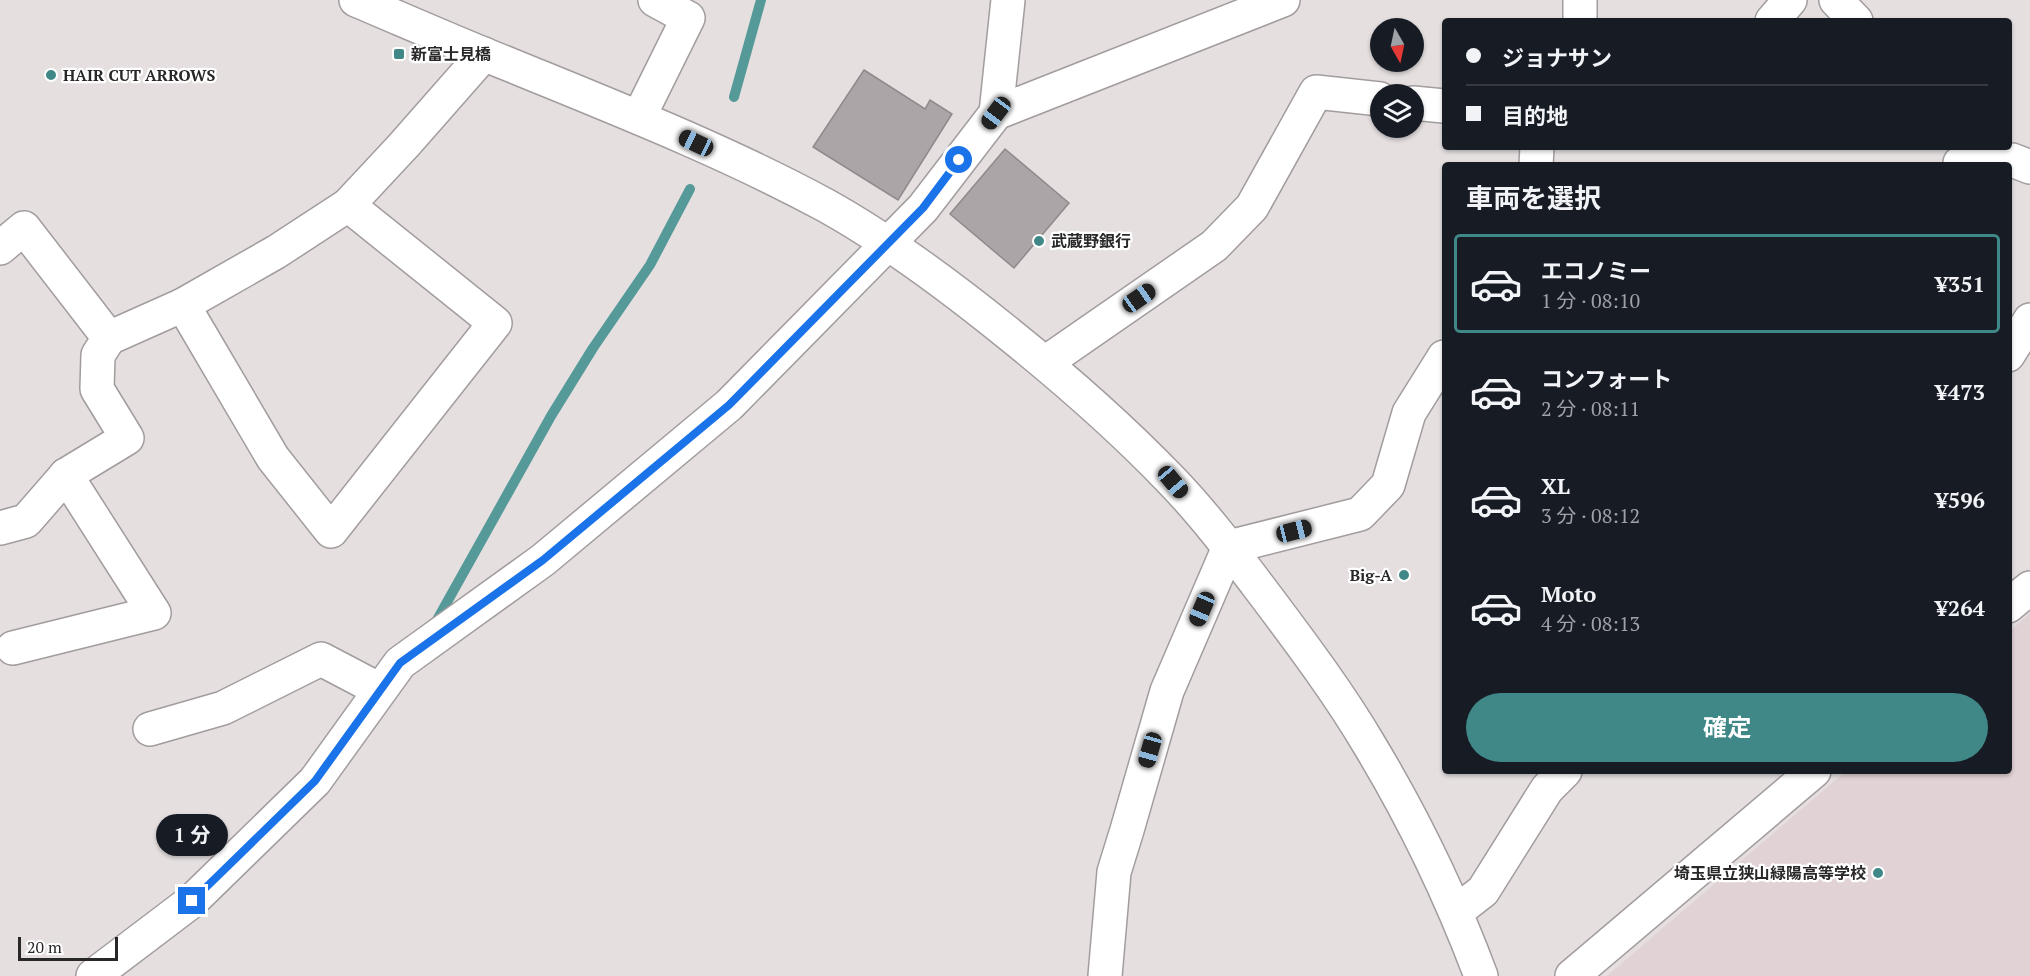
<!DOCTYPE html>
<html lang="ja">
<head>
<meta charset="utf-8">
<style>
  :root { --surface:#171b24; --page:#242831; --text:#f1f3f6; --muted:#9ea1a6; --line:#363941; --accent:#408887 }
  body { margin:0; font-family:"PT Serif","Noto Sans JP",serif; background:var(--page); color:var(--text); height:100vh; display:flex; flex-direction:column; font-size:22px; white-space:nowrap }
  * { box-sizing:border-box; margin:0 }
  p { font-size:20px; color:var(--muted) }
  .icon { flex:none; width:33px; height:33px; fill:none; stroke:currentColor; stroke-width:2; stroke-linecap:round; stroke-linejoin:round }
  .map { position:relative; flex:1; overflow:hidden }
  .details { position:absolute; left:1442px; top:162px; width:570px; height:612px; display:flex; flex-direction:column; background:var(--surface); border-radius:6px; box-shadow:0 2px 4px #0004 }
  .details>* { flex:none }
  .top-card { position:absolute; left:1442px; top:18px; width:570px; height:132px; border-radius:6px; box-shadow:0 2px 4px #0004; display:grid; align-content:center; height:132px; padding:0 24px; background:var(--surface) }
  .needle { width:39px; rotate:171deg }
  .fabs { position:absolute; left:1370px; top:18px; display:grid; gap:12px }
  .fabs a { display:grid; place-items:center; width:54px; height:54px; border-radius:50%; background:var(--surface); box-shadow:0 2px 4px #0004; font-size:30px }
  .scale { position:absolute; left:18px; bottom:15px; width:100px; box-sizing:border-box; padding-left:6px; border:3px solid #292727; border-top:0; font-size:16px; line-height:21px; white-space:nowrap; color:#292727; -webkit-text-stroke:4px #fff; paint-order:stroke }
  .end { position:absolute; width:27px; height:27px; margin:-14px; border:8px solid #1a73e8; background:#fff; box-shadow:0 0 0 3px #fff }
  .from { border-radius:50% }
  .bubble { position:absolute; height:42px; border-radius:21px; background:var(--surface); box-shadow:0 2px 4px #0004; font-size:20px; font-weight:700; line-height:42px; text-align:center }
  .car { position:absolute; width:18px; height:36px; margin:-18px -9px; border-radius:8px; box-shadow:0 0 4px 2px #0007; background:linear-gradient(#222 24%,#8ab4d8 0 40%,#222 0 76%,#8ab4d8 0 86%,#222 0) }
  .top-card b { display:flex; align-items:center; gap:21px; height:57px; font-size:22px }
  .top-card b+b { border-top:2px solid var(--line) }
  .top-card i { width:15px; height:15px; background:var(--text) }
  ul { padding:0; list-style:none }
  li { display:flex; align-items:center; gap:18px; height:99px; margin:0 12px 9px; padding:0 12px; border:3px solid transparent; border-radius:6px }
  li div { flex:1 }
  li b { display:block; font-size:22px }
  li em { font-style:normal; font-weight:700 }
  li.on { border-color:var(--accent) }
  li>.icon { width:54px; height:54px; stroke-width:1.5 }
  h2 { padding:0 24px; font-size:27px; line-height:72px }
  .cta { display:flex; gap:12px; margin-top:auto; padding:12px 24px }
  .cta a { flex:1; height:69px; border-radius:36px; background:var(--accent); color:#fff; font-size:24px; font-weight:700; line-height:69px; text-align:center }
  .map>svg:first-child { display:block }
</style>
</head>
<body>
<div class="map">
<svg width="2030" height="976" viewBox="0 0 2030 976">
  <rect width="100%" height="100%" fill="#e5dfe0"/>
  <path fill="#e1d2d5" d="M2030 613V976H1607L1846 771H2008L2009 632Z"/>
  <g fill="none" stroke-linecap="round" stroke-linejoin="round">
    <g stroke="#559998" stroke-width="10">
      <path d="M734 97 761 0"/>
      <path d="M437 620 551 416 593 348 650 265 690 189"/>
    </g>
  </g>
  <g fill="#aca5a7" stroke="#90898b" stroke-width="1.5">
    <path d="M864 70 925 109 930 100 952 114 898 200 813 147Z"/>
    <path d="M1005 149 1069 203 1014 268 950 214Z"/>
  </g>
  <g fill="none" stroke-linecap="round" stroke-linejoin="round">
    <defs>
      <g id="street">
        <path d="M1580 0V21"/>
        <path d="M1836 0 1856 21"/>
        <path d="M1772 21 1790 0"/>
        <path d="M1413 103 1444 106"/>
        <path d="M996 113 1008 0"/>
        <path d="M639 117 688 18 655 0"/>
        <path d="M1960 163 2012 160 2030 167"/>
        <path d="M1536 165 1537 147"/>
        <path d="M0 248 24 228 109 338"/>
        <path d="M183 305 273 458 331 531 495 323 348 205"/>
        <path d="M2008 355 2030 320"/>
        <path d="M1045 363 1214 246 1252 207 1316 92 1380 99"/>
        <path d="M0 528 26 521 66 475 127 438 97 389 98 355 109 338 183 305 276 252 348 205 404 145 484 54"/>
        <path d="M13 648 154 613 66 475"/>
        <path d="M150 729 223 708 321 659 380 690"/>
        <path d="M1456 912 1483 891 1547 789 1565 771"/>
        <path d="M93 976 192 901 315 781 400 663 543 560 729 405 923 208 996 113 1283 0"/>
        <path d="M1105 976 1114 872 1127 830 1167 691 1229 547 1360 514 1388 485 1409 413 1444 357"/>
      </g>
      <g id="secondary">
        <path d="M356 0C408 22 460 45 513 66 618 109 725 151 825 205 890 241 951 287 1009 334 1065 379 1120 427 1170 479 1206 516 1237 558 1268 599 1304 647 1340 695 1370 746 1414 819 1451 896 1481 976"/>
        <path d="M2008 606 2030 588"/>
        <path d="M1572 976 1814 771"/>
      </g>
    </defs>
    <use href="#street" stroke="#a39c9e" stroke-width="36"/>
    <use href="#secondary" stroke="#a39c9e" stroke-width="36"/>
    <use href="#street" stroke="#fff" stroke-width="33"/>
    <use href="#secondary" stroke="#fff" stroke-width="33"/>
  </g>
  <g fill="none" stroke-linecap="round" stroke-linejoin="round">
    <path stroke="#1a73e8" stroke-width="8" d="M192 901 315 781 400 663 543 560 729 405 923 208 959 160"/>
  </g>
  <g fill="#408887" stroke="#fff" stroke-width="2">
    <rect x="393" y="48" width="12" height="12" rx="3"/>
    <circle cx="51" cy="75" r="6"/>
    <circle cx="1039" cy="241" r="6"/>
    <circle cx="1404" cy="575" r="6"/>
    <circle cx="1878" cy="873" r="6"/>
  </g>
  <g text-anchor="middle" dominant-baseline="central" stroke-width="4.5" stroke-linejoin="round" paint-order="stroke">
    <g font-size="16" font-weight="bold" fill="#292727" stroke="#fff" text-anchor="start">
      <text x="411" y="54">新富士見橋</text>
      <text x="63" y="75">HAIR CUT ARROWS</text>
      <text x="1051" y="241">武蔵野銀行</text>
      <text x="1392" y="575" text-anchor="end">Big-A</text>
      <text x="1866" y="873" text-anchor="end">埼玉県立狭山緑陽高等学校</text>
    </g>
  </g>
</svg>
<div class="fabs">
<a><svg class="needle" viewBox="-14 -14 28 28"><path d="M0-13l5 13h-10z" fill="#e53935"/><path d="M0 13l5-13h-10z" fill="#9ea1a6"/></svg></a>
<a><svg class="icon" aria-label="layers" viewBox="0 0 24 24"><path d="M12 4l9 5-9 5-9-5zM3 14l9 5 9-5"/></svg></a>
</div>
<div class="scale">20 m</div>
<i class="end from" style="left:959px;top:160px"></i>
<i class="end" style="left:192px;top:901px"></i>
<div class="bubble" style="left:156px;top:814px;width:72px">1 分</div>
<i class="car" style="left:996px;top:113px;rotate:217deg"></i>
<i class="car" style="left:696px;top:143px;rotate:295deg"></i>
<i class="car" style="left:1139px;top:298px;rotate:55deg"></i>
<i class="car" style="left:1173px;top:482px;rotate:140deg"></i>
<i class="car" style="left:1294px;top:531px;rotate:76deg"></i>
<i class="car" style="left:1202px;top:609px;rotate:203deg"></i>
<i class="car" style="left:1150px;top:750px;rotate:196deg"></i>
<div class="top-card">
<b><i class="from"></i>ジョナサン</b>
<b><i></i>目的地</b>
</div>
<section class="details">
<h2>車両を選択</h2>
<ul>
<li class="on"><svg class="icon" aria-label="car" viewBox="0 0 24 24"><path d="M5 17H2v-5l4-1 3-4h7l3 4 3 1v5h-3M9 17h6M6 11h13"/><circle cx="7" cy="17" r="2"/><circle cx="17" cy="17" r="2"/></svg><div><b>エコノミー</b><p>1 分 · 08:10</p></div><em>¥351</em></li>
<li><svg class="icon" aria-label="car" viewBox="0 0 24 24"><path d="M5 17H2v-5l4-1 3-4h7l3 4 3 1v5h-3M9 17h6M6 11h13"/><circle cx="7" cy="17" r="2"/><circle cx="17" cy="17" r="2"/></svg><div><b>コンフォート</b><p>2 分 · 08:11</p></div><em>¥473</em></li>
<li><svg class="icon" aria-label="car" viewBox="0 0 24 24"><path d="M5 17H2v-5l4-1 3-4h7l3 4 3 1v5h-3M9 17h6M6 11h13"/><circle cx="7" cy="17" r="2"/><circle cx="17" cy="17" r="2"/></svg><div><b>XL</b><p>3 分 · 08:12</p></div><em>¥596</em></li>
<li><svg class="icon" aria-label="car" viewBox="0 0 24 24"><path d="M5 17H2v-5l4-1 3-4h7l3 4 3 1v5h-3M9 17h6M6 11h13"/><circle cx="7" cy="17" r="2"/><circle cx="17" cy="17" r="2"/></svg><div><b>Moto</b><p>4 分 · 08:13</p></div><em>¥264</em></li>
</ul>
<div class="cta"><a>確定</a></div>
</section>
</div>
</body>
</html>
